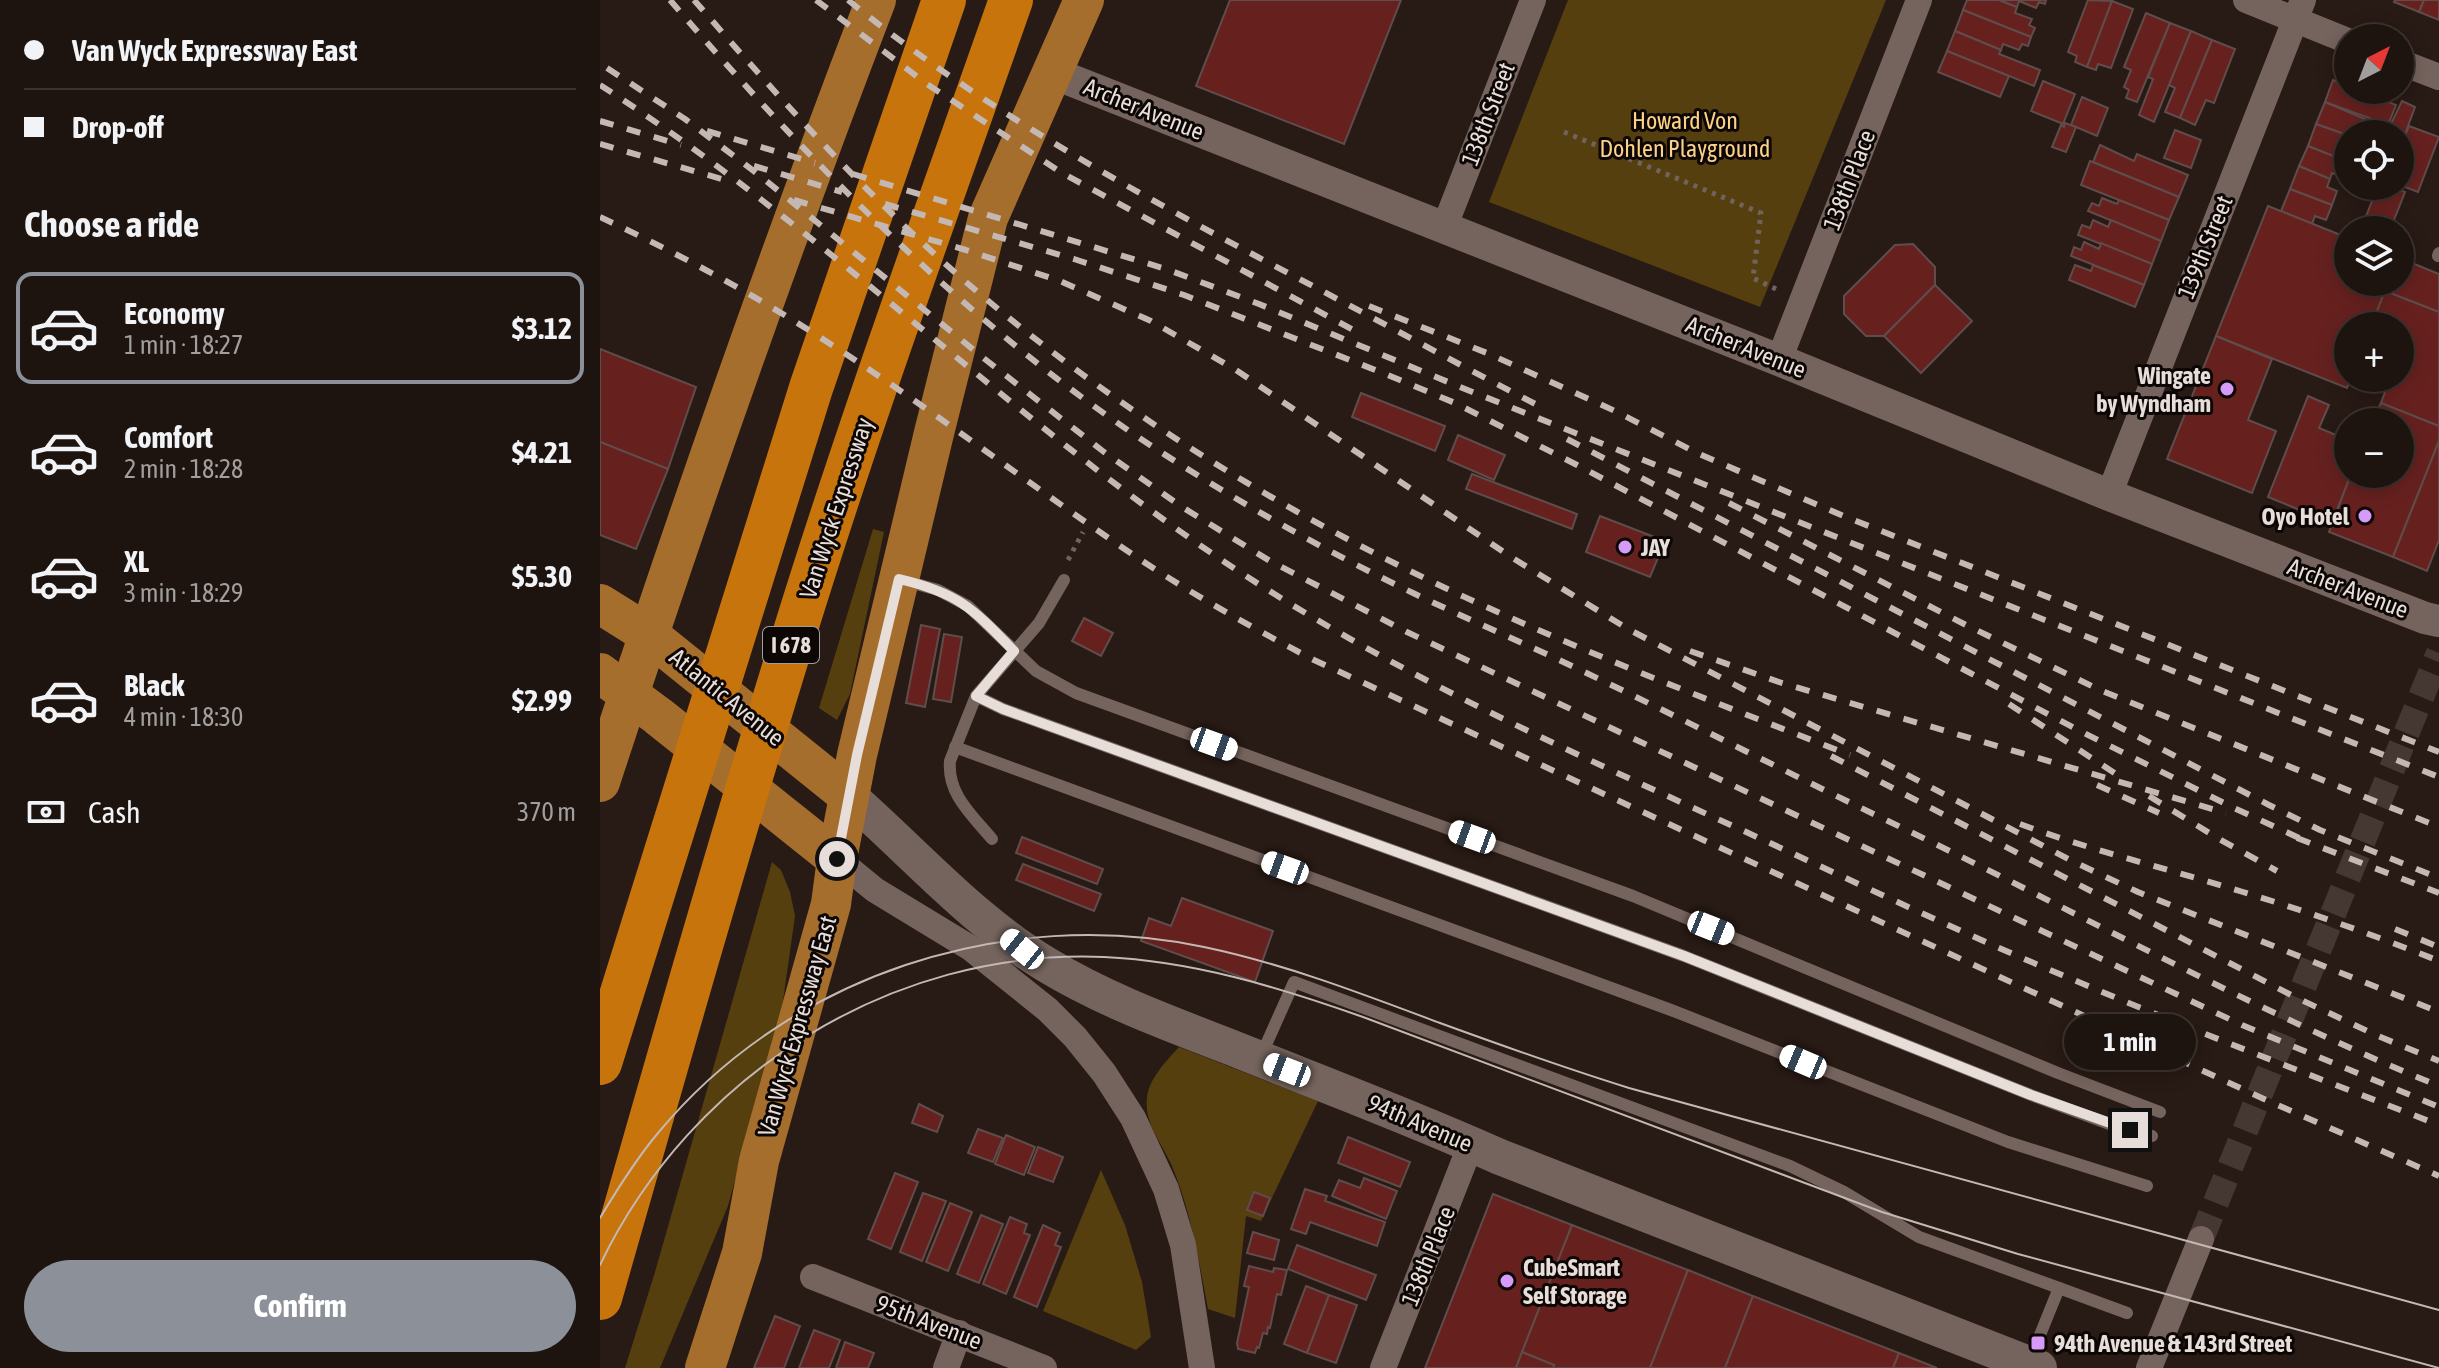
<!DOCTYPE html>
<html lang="en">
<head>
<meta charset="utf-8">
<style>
  :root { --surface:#1e140f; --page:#2b211d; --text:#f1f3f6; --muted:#a19e9e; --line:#3c332f; --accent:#8c9099 }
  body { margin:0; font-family:"Asap Condensed",sans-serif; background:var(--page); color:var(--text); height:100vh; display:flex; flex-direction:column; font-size:30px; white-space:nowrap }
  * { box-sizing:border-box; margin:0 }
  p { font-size:26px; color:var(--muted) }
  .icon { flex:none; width:44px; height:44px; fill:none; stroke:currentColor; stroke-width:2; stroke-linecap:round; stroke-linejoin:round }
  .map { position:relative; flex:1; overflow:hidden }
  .sheet { display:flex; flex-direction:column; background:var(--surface); width:600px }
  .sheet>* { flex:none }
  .top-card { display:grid; align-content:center; height:176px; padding:0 24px; background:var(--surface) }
  .needle { width:52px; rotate:42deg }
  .controls { position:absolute; left:1734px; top:24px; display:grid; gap:16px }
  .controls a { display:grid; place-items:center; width:80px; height:80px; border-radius:50%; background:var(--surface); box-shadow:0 4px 20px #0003,0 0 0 2px var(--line); font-size:40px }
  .end { position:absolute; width:36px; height:36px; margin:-18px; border:10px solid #e7ddd9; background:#111; box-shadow:0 0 0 4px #111 }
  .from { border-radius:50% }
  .bubble { position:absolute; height:56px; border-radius:28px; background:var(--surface); box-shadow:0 4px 20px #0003,0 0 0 2px var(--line); font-size:26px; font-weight:700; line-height:56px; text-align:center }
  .car { position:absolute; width:24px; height:48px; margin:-24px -12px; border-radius:10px; box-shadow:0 0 6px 2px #0007; background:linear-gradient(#fff 24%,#345 0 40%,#fff 0 76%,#345 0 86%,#fff 0) }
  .top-card b { display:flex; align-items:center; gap:28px; height:76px; font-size:30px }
  .top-card b+b { border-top:2px solid var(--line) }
  .top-card i { width:20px; height:20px; background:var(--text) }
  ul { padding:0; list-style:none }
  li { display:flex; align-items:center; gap:24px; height:112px; margin:0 16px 12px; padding:0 8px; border:4px solid transparent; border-radius:16px }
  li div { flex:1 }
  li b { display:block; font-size:30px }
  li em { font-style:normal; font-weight:700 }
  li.selected { border-color:var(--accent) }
  li>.icon { width:72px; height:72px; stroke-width:1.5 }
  h2 { padding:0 24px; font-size:36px; line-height:96px }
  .pay { display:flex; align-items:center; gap:20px; height:88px; padding:0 24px; font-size:30px }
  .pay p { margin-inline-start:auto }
  .action { display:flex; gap:16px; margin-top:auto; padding:16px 24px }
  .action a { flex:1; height:92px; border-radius:48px; background:var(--accent); color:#fff; font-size:32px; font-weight:700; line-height:92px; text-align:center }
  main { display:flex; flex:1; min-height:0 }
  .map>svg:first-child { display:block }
</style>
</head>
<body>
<main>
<section class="sheet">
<div class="top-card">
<b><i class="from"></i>Van Wyck Expressway East</b>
<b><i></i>Drop-off</b>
</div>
<h2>Choose a ride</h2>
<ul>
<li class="selected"><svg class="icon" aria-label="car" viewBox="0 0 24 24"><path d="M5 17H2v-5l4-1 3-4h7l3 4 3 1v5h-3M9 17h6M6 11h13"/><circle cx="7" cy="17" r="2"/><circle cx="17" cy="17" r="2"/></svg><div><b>Economy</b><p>1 min · 18:27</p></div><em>$3.12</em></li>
<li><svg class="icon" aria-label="car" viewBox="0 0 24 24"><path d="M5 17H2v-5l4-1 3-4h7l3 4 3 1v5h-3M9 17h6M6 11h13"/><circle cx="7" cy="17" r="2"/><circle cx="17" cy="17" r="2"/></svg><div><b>Comfort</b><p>2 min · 18:28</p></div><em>$4.21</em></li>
<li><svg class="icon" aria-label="car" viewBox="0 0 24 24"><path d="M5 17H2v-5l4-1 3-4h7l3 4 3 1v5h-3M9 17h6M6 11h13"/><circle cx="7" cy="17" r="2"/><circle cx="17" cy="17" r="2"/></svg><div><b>XL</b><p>3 min · 18:29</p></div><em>$5.30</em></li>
<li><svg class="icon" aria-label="car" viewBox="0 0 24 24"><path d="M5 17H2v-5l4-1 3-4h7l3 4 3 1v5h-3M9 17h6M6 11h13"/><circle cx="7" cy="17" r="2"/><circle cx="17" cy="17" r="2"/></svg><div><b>Black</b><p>4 min · 18:30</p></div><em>$2.99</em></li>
</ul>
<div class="pay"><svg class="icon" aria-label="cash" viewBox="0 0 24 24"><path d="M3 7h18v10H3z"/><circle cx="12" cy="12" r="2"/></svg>Cash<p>370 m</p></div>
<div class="action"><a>Confirm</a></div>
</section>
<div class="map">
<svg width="1839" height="1368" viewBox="0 0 1839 1368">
  <rect width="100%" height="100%" fill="#281a14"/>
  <g fill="#563f0f">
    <path d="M968 0H1286L1160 307 889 202Z"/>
    <path d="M273 529 284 532 250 694 237 720 219 708Z"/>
    <path d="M172 862 181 870 190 892 195 916 183 1001 128 1206 60 1368H25L55 1272Z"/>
    <path d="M579 1047 718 1101 661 1221 646 1216 635 1318 608 1309C599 1261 591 1212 572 1166 562 1143 544 1124 547 1098 548 1080 567 1060 579 1047Z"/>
    <path d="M501 1170 525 1225 542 1282 551 1337 536 1350 443 1311Z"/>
  </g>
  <g fill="#66211f" stroke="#5f4d4b" stroke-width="2">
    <path d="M630 0H801L744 144 596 86Z"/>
    <path d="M1367 0H1399L1417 7 1415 13 1432 19 1429 25 1435 28 1431 37 1363 10Z"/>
    <path d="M1399 0H1446L1445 4 1439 2 1436 8 1419 1 1417 7Z"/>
    <path d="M1488 0 1512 1 1487 67 1475 62 1477 56 1468 52Z"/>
    <path d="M1795 0H1824L1819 12 1794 2Z"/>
    <path d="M1824 0H1839V20L1819 12Z"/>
    <path d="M1512 1 1533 9 1511 68 1498 64 1496 70 1487 67Z"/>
    <path d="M1363 10 1431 37 1428 46 1422 44 1419 50 1403 44 1401 50 1355 31Z"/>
    <path d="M1546 13 1570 23 1537 102 1526 98 1529 90 1524 87 1531 70 1524 67Z"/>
    <path d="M1570 23 1591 31 1554 122 1539 115 1553 79 1548 77Z"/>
    <path d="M1355 31 1401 50 1399 54 1440 70 1434 86 1347 51Z"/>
    <path d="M1591 31 1612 40 1580 118 1565 112 1575 88 1569 85Z"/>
    <path d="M1612 40 1635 49 1614 103 1606 100 1595 125 1580 118Z"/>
    <path d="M1347 51 1409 76 1400 97 1338 72Z"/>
    <path d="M1733 80 1748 86V90H1758L1796 105 1788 125 1725 102Z"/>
    <path d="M1443 81 1475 94 1463 124 1431 111Z"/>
    <path d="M1482 97 1508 108 1497 136 1471 125Z"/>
    <path d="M1802 101 1815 107 1805 134 1789 128Z"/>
    <path d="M1725 102 1765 119 1760 132 1750 128 1747 135 1716 124Z"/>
    <path d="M1465 123 1476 127 1466 152 1452 147 1461 125 1464 127Z"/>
    <path d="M1716 124 1747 135 1744 143 1748 144V162L1708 146Z"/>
    <path d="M1809 126 1839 137 1818 192 1800 185V149Z"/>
    <path d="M1575 130 1601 140 1591 168 1564 158Z"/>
    <path d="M1500 145 1534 161 1537 154 1588 175 1579 197 1493 162Z"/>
    <path d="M1708 146 1748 162 1743 177 1732 173 1730 179 1699 166Z"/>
    <path d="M1490 161 1579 197 1569 220 1481 185Z"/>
    <path d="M1699 166 1730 179 1727 187 1737 191 1732 205 1690 189Z"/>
    <path d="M1778 186H1789L1805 192 1790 230H1762L1761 229Z"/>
    <path d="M1690 189 1732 205 1726 220 1715 216 1712 224 1681 211Z"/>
    <path d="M1502 198 1517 204 1519 200 1569 220 1561 241 1488 211 1492 203 1499 206Z"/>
    <path d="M1668 206 1748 238V282H1789L1771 326H1748V378H1751L1747 388 1616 336Z"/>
    <path d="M1493 220 1508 227 1511 220 1561 241 1552 264 1478 235 1482 225 1490 228Z"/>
    <path d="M1484 242 1499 249 1501 243 1552 264 1544 285 1471 256 1474 247 1481 250Z"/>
    <path d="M1313 244 1335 267V285L1284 336H1266L1244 314V296L1295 245Z"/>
    <path d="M1800 258 1839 274V312L1785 291 1789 282H1800Z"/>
    <path d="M1475 265 1491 271 1493 265 1544 285 1535 307 1469 280Z"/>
    <path d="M1335 285 1372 321 1321 373 1284 336Z"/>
    <path d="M1785 291 1839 312V426L1781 403 1789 381 1780 378H1800V326H1771Z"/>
    <path d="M1616 336 1672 359 1648 420 1676 431 1652 493 1567 459Z"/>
    <path d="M0 349 96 387 68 469 0 442Z"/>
    <path d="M761 393 845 426 835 451 752 417Z"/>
    <path d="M1708 396 1729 405 1719 428 1748 440V474H1751L1732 523 1668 497Z"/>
    <path d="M1781 403 1839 426V441L1793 557 1729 532 1751 474H1800V422H1772Z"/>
    <path d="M858 435 905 455 894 480 848 460Z"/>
    <path d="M1839 441V540L1827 571 1793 557Z"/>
    <path d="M0 442 68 469 36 549 0 535Z"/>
    <path d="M872 474 977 514 972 529 866 489Z"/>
    <path d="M1000 516 1065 541 1050 577 986 552Z"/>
    <path d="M484 618 513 633 501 656 472 641Z"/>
    <path d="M321 625 340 629 325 707 306 703Z"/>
    <path d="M344 634 362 637 351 702 333 699Z"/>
    <path d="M422 837 503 869 497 884 416 853Z"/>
    <path d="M423 864 501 894 494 911 416 880Z"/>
    <path d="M582 898 673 931 655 982 541 941 549 918 571 926Z"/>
    <path d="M319 1104 343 1116 337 1132 312 1123Z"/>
    <path d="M378 1129 403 1138 393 1162 368 1153Z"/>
    <path d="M406 1135 435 1147 424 1175 395 1164Z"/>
    <path d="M748 1137 810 1162 800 1187 738 1163Z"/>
    <path d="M438 1147 463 1157 453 1182 428 1173Z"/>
    <path d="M295 1173 318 1182 291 1249 268 1239Z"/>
    <path d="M764 1178 797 1191 786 1219 732 1196 739 1180 760 1188Z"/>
    <path d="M705 1189 727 1196 725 1201 785 1222 777 1246 710 1222 706 1234 691 1229Z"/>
    <path d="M654 1192 670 1198 663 1216 647 1210Z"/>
    <path d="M323 1193 346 1201 322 1261 300 1252Z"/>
    <path d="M893 1194 972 1225 916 1368H825Z"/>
    <path d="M350 1203 372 1212 348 1271 326 1262Z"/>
    <path d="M381 1215 403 1224 379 1283 357 1274Z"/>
    <path d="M410 1217 427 1224 424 1233 430 1235 406 1294 383 1284Z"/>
    <path d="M443 1225 460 1233 455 1245 461 1247 437 1307 414 1297Z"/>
    <path d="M972 1225 1088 1270 1050 1368H953L954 1365 922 1352Z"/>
    <path d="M653 1232 679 1240 674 1260 647 1253Z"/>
    <path d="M697 1245 776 1275 766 1300 688 1269Z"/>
    <path d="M649 1266 673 1272 674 1268 687 1270 681 1295 677 1294 670 1328 668 1327 667 1334 663 1333 659 1348 657 1347 655 1353 638 1349 637 1343 649 1287 644 1286Z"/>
    <path d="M1088 1270 1153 1296 1125 1368H1050Z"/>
    <path d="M706 1286 729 1295 707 1353 684 1344Z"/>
    <path d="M729 1295 757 1305 736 1363 707 1353Z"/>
    <path d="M1153 1296 1299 1353 1293 1368H1125Z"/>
    <path d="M175 1316 200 1326 184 1368H154Z"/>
    <path d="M214 1330 240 1340 229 1368H199Z"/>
    <path d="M245 1342 274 1353 268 1368H236Z"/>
    <path d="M922 1352 954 1365 953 1368H916Z"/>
    <path d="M1299 1353 1337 1368H1293Z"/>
  </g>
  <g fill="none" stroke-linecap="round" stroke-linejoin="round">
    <path stroke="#453732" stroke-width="26" stroke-dasharray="26 13" stroke-linecap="butt" d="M1601 1239 1839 653"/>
    <g stroke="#70635e" stroke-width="5" stroke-dasharray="4 6" stroke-linecap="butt">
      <path d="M964 132 1161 213 1153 278 1176 289"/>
      <path d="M468 560 483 532"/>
      <path d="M1467 1053 1478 1027"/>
    </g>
    <g stroke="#75645d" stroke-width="12">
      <path d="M1838 256 1839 253"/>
      <path d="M302 580 338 590 368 606 436 671 476 693 1033 896 1458 1073 1560 1112"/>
      <path d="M376 696 403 709 1084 956 1431 1095 1509 1124 1552 1136"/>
      <path d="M355 747 1071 1010 1408 1142 1547 1186"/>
      <path d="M392 839C372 815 347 794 350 761L376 696 439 623 464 580"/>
      <path d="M661 1056 694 982 1190 1166 1244 1192 1319 1237 1459 1288 1429 1362"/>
      <path d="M1459 1288 1527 1313"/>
    </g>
    <g stroke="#75645d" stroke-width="26">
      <path d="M1646 0 1748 41"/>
      <path d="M1800 62 1839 77"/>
      <path d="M844 228 933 0"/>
      <path d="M1179 360 1319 0"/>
      <path d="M1509 495 1703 0"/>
      <path d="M237 859 275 890 372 949 448 1010 475 1037 504 1073 533 1118 566 1189 583 1245 602 1368"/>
      <path d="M213 1277 444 1368"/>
      <path d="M346 1368 359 1333"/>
      <path d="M783 1368 871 1144"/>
      <path d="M1549 1368 1601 1239"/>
    </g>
    <path stroke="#75645d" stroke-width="32" d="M453 73 1179 360 1509 495 1825 618 1839 621"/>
    <path stroke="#75645d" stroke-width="36" d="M249 796C314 853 373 921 447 965 505 1000 568 1023 630 1047 720 1083 811 1117 900 1157L1439 1368"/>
    <g stroke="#a66e2c" stroke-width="40">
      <path d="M0 604 48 634 249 796"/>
      <path d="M0 673 58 716 237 859"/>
      <path d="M0 782C86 519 177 258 276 0"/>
      <path d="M105 1368 142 1253 159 1161 231 904 237 859 257 755 334 433 388 218 484 0"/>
    </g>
    <g stroke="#c7740c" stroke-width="44">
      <path d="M0 1063 211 388 344 0"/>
      <path d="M0 1298C63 1077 126 855 194 635 260 421 337 211 411 0"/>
    </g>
    <g stroke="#c3b8b4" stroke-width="2">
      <path d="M0 1218C18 1188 36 1159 58 1133 189 975 405 905 604 947 685 964 763 994 840 1023 903 1046 965 1068 1029 1088L1839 1310"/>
      <path d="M0 1265C91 1075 291 948 504 957 593 961 678 987 763 1017L1282 1212 1418 1254 1839 1368"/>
    </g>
    <g stroke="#c3b8b4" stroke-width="6" stroke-dasharray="14 14" stroke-linecap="butt">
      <path d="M70 0C212 165 365 322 547 443 632 499 722 549 813 593 867 619 922 642 976 668 1081 718 1184 771 1288 821 1472 909 1650 1009 1839 1086"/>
      <path d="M94 0C182 101 271 201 373 288 503 399 649 491 802 567 947 639 1099 696 1250 755"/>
      <path d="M216 0 327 84 462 173 757 332"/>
      <path d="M248 0C383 110 536 193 690 274 776 319 861 366 947 410"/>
      <path d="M7 68 85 119 159 175 386 360 504 452 582 507 670 561 807 632 1642 1025 1839 1107"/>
      <path d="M0 85C228 231 419 429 646 576 794 672 952 743 1111 816 1228 869 1343 925 1462 975 1586 1028 1713 1076 1839 1125"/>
      <path d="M0 121 81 145"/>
      <path d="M107 131 215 163"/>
      <path d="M0 144 132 182"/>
      <path d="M154 166 242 192"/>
      <path d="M253 174 566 269 659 304 865 389 1839 777"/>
      <path d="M194 200 366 250 460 281 551 321 636 370 911 557 1028 629 1474 862 1538 892 1839 1012"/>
      <path d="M285 204 474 259 584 295 783 373 855 403 977 465 1480 731 1634 808 1708 842"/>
      <path d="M0 217C75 252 148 291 218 336 323 403 422 479 526 550 586 591 649 626 714 660L1664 1099 1839 1176"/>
      <path d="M769 306 887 353 1015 411 1099 454 1246 517 1839 752"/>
      <path d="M967 439 1669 805 1720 830 1839 878"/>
      <path d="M1129 503 1366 625 1500 690 1839 827"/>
      <path d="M1090 651 1182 683 1626 813"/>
      <path d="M1409 704 1516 774"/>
      <path d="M1231 756 1695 997 1778 1036 1839 1061"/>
      <path d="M1497 785 1559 813"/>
      <path d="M1549 796 1619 839 1677 871"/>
      <path d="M1420 824C1493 851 1569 869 1643 892 1709 912 1774 935 1839 961"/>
      <path d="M1697 838 1839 893"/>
      <path d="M1795 929 1839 947"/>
    </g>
  </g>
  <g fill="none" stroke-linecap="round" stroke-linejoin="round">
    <path stroke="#e7ddd9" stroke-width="10" d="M237 859 257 755 299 579C359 593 373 609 414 651L376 696 403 709 1084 956 1431 1095 1530 1130"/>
  </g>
  <g fill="#d69bf9" stroke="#0c0705" stroke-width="3">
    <circle cx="1627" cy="389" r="8"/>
    <circle cx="1765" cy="516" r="8"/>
    <circle cx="1025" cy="547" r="8"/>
    <circle cx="907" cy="1281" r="8"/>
    <rect x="1430" y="1335" width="16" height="16" rx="4"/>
  </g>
  <g text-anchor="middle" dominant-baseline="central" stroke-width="6" stroke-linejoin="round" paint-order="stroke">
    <rect fill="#0c0705" stroke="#a59d99" stroke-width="2" x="163" y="627" width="56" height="36" rx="6"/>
    <g font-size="22" font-weight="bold" fill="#e7ddd9">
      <text x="191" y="645">I 678</text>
    </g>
    <g font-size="24" fill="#e7ddd9" stroke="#0c0705">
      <text transform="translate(544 109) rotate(22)">Archer Avenue</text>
      <text transform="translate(888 114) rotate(-69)">138th Street</text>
      <text transform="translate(1249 180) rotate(-69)">138th Place</text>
      <text transform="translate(1605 247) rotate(-68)">139th Street</text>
      <text transform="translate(1146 347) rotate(22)">Archer Avenue</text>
      <text transform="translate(236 508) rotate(-72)">Van Wyck Expressway</text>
      <text transform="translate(1748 588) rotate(21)">Archer Avenue</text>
      <text transform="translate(127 697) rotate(39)">Atlantic Avenue</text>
      <text transform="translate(197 1026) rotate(-74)">Van Wyck Expressway East</text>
      <text transform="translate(820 1123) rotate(23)">94th Avenue</text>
      <text transform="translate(828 1256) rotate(-68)">138th Place</text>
      <text transform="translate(329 1322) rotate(21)">95th Avenue</text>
    </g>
    <g font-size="24" fill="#fdd288" stroke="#0c0705">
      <text x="1085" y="120">Howard Von<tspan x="1085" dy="28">Dohlen Playground</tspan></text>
    </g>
    <g font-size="24" font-weight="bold" fill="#e7ddd9" stroke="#0c0705" text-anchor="start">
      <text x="1611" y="375" text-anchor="end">Wingate<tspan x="1611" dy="28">by Wyndham</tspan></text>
      <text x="1749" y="516" text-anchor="end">Oyo Hotel</text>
      <text x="1041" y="547">JAY</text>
      <text x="923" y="1267">CubeSmart<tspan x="923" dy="28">Self Storage</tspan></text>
      <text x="1454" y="1343">94th Avenue &amp; 143rd Street</text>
    </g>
  </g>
</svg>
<div class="controls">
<a><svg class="needle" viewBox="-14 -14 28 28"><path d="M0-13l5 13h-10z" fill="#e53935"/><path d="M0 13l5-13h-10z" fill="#a19e9e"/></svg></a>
<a><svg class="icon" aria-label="locate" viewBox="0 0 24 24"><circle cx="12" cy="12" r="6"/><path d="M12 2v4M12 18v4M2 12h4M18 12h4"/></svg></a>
<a><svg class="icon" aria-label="layers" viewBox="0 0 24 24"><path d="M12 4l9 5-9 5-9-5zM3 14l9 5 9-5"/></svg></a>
<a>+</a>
<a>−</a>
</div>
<i class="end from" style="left:237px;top:859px"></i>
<i class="end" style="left:1530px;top:1130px"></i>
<div class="bubble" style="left:1464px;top:1014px;width:132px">1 min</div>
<i class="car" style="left:614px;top:744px;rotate:110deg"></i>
<i class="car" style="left:872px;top:837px;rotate:290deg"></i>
<i class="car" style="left:685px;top:868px;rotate:290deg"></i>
<i class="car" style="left:1111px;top:928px;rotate:112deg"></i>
<i class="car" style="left:422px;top:949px;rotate:309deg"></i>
<i class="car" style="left:1203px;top:1062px;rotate:293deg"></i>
<i class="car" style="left:687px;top:1070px;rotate:291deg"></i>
</div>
</main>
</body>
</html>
